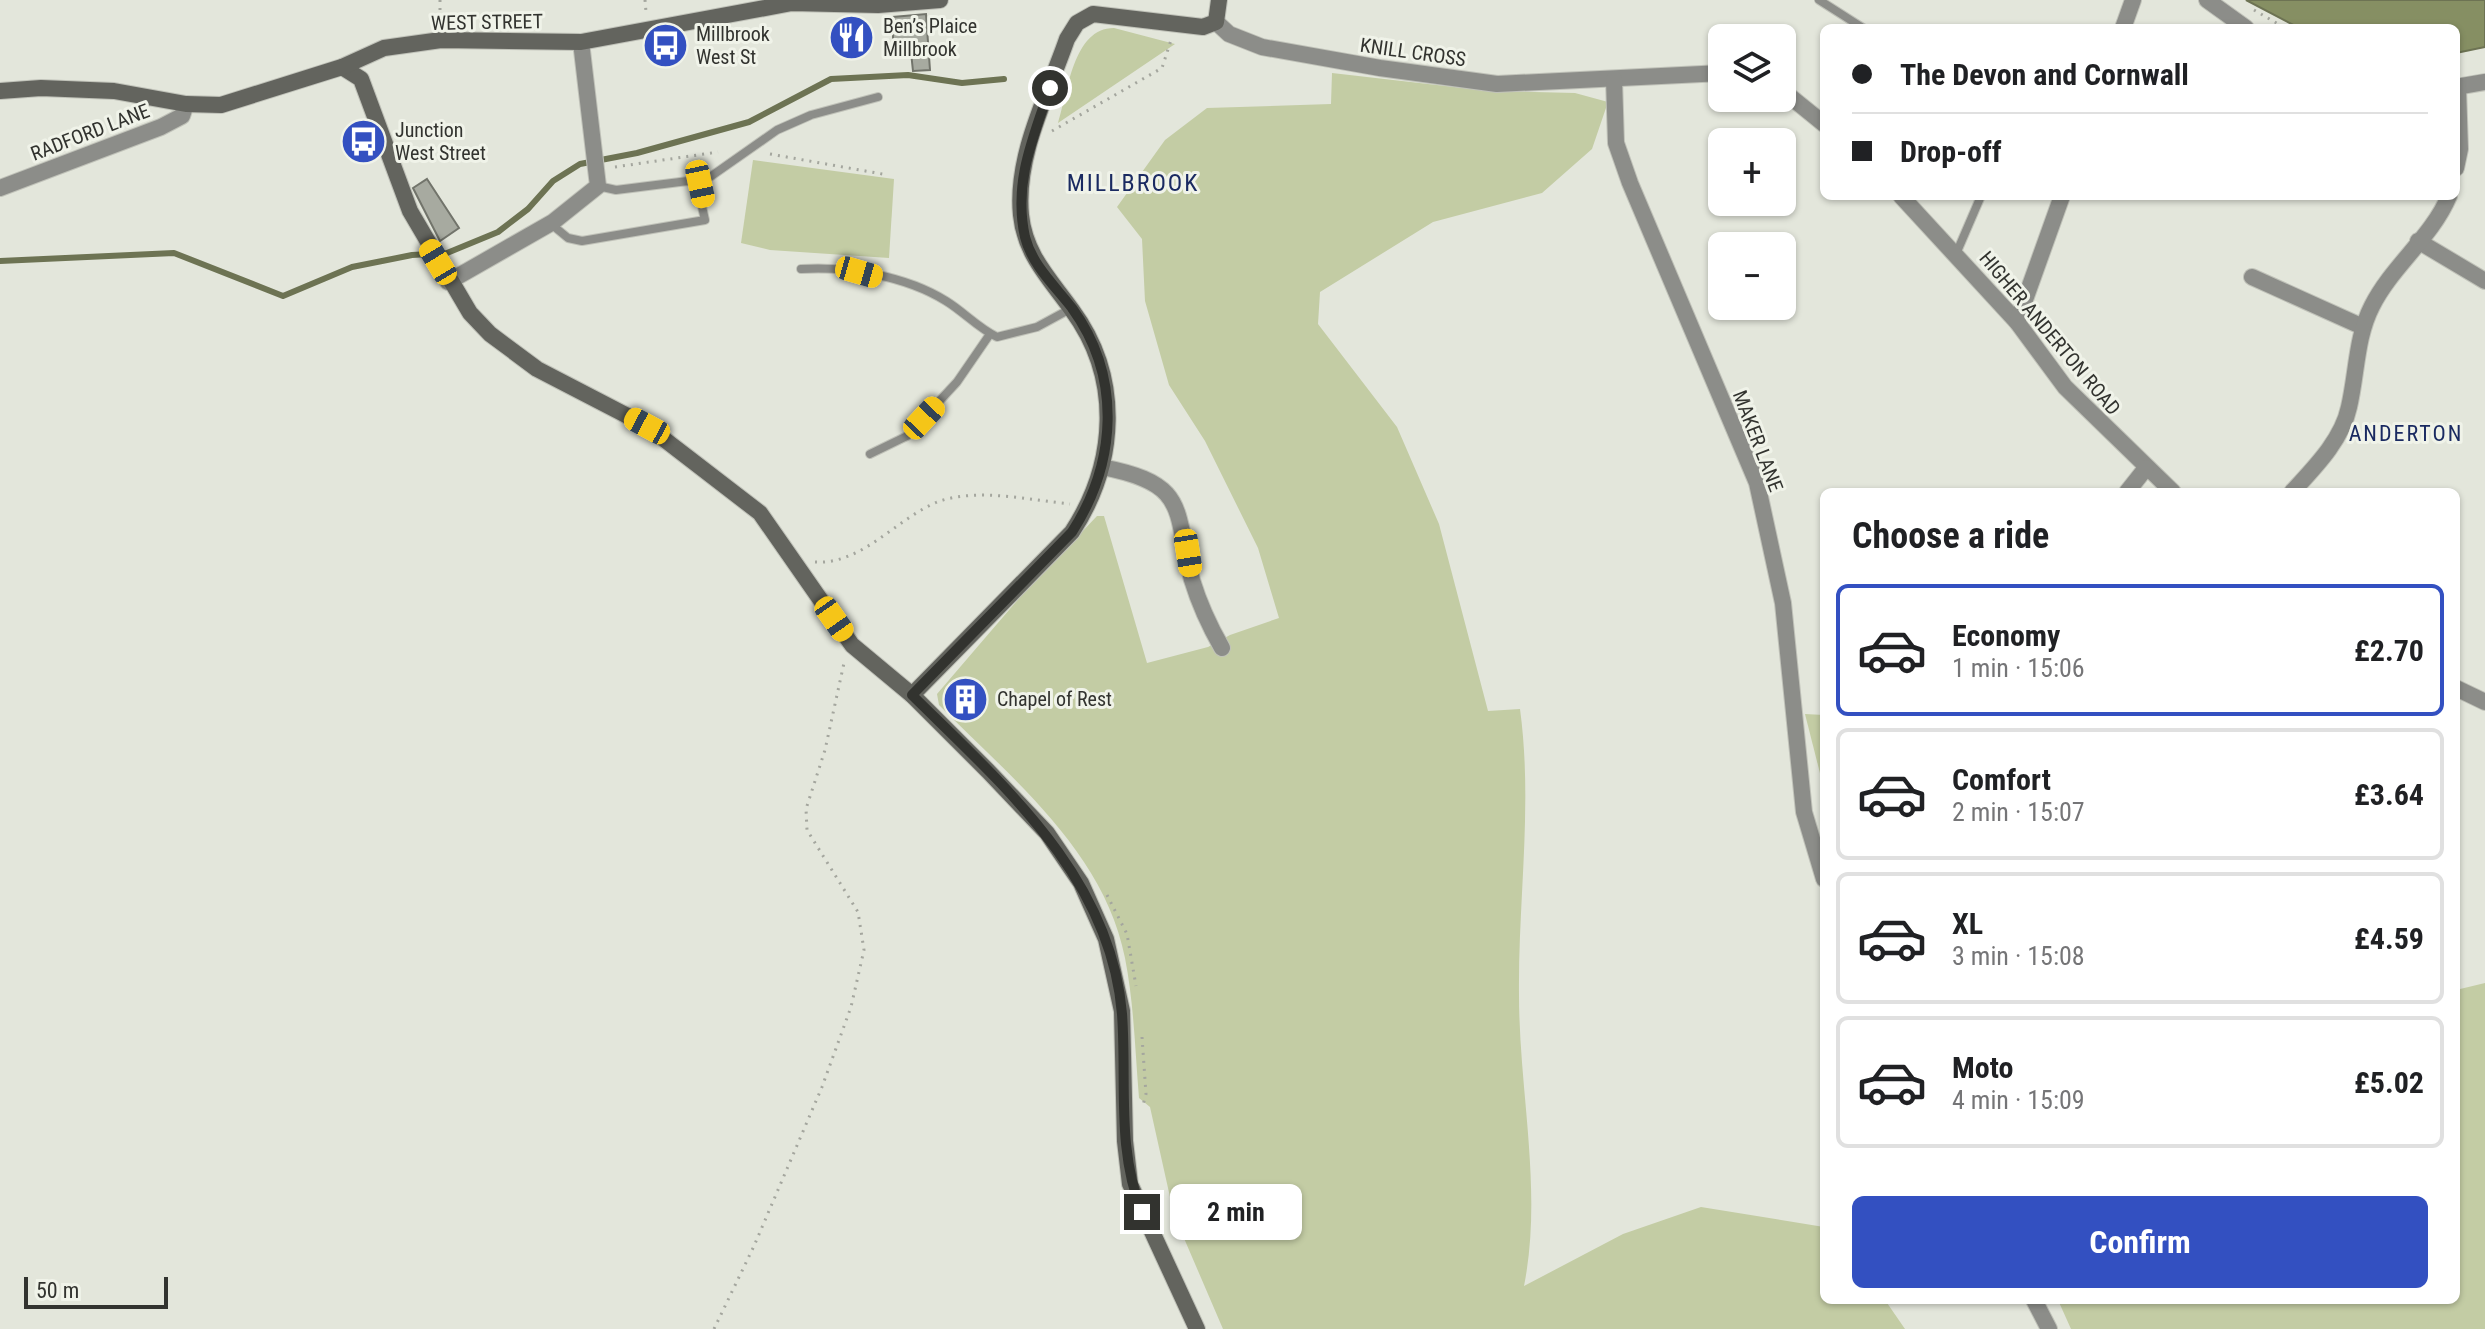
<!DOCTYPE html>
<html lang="en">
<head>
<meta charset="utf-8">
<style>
  :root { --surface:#fff; --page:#f2f2f2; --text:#202124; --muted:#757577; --line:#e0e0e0; --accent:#3350c1 }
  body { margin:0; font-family:"Roboto Condensed",sans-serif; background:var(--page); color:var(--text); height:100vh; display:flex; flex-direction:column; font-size:30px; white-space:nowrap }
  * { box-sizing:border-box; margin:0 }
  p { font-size:26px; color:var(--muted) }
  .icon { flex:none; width:44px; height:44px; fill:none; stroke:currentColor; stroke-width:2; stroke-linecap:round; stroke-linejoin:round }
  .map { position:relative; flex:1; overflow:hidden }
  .side { position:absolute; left:1820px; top:488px; width:640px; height:816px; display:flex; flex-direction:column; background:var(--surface); border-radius:12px; box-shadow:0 2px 6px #0004 }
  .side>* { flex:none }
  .top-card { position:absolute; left:1820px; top:24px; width:640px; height:176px; border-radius:12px; box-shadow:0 2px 6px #0004; display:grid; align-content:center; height:176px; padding:0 32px; background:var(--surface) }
  .fabs { position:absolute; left:1708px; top:24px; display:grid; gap:16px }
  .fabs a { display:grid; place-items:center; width:88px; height:88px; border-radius:12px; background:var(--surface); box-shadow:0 2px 6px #0004; font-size:40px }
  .scale { position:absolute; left:24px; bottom:20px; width:144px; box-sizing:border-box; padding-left:8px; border:4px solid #32332f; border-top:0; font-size:22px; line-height:28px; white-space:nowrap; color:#32332f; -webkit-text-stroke:6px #f0f3e9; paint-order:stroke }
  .end { position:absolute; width:36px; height:36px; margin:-18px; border:10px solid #32332f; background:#fff; box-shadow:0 0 0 4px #fff }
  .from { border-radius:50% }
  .bubble { position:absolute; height:56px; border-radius:12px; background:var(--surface); box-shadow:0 2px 6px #0004; font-size:26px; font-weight:700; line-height:56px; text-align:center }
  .car { position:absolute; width:24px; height:48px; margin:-24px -12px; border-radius:10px; box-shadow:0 0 6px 2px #0007; background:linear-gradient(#f5c518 24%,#345 0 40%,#f5c518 0 76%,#345 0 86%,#f5c518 0) }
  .top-card b { display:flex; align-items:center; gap:28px; height:76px; font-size:30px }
  .top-card b+b { border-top:2px solid var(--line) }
  .top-card i { width:20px; height:20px; background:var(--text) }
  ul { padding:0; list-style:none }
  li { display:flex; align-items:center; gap:24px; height:132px; margin:0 16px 12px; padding:0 16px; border:4px solid var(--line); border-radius:12px }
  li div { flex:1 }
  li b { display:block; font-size:30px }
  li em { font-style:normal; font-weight:700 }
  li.current { border-color:var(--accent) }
  li>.icon { width:72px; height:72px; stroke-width:1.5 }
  h2 { padding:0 32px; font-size:36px; line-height:96px }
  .action { display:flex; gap:16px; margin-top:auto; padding:16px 32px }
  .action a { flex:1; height:92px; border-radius:12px; background:var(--accent); color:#fff; font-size:32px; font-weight:700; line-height:92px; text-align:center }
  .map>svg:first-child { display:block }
</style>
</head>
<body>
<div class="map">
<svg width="2485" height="1329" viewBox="0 0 2485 1329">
  <rect width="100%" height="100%" fill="#e3e6db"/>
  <g fill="#c3cca4">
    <path d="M1114 28 1175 44 1058 123C1068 92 1073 28 1114 28Z"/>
    <path d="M1332 73 1489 91 1575 93 1608 102 1592 149 1542 193 1433 222 1320 292 1318 324 1397 427 1439 524 1488 711 1520 709C1533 805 1518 899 1519 995 1519 1092 1543 1191 1524 1286L1623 1234 1701 1207 1824 1227V1300H1885L1905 1329H1223L1174 1215 1150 1107 1139 1098C1135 1050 1134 1004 1125 958 1104 851 1011 778 939 705L937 694 1021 596 1097 516H1104L1147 663 1208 647 1230 635 1279 618 1258 548 1205 441 1169 385 1145 301 1142 239 1117 207 1165 140 1207 108 1331 104Z"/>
    <path d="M753 160 894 179 889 258 770 250 741 243Z"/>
    <path d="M1805 714 1824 715V789Z"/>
    <path d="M2485 983V1329H2071L2058 1300H2456V990Z"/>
  </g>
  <path fill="#868f63" stroke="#6d7353" stroke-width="2" d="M2246 0H2485V47L2456 53V28H2299Z"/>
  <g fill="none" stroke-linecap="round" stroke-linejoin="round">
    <path stroke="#6d7353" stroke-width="6" d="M0 261 174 253 283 296 352 267 412 255 447 253 498 232 528 209 553 181 580 164 637 153 749 122 831 79 908 75 962 83 1004 79"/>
  </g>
  <g fill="#a7aaa0" stroke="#72746b" stroke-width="2">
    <path d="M926 14 930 70 913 71 910 43 893 44V17Z"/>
    <path d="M427 179 459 228 440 241 413 188Z"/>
    <path d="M970 682 983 696 961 717 948 702Z"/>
  </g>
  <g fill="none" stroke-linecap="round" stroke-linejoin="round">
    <defs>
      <g id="lane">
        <path d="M1819 0 1863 28"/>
        <path d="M700 184 777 130 811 115 878 97"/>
        <path d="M551 224 568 238 582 241 705 220 696 180 616 190 598 186"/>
        <path d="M1956 254 1981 196"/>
        <path d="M801 269C847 266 906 276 946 301 964 312 978 328 997 337L1037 327 1072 308"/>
        <path d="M870 454 907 436 957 382 990 334"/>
      </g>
      <g id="street">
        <path d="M2207 0 2246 28"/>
        <path d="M1216 22 1229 34 1262 47 1380 68 1497 84 1722 73"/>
        <path d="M2123 28 2133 0"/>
        <path d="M1614 79 1616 143 1630 183 1757 483 1783 603 1804 812 1824 879"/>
        <path d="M2456 87 2485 82"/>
        <path d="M1782 90 1824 124"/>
        <path d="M2456 168 2460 149 2458 87"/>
        <path d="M0 188 161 127 182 116 186 104"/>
        <path d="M1901 196 2017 322 2065 387 2173 492"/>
        <path d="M2418 241 2485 281"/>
        <path d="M2252 277 2363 327"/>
        <path d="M448 282 553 222 598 186 581 42"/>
        <path d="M2017 322 2062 196"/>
        <path d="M1102 467C1189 484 1174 508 1192 580 1199 603 1210 627 1222 648"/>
        <path d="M2127 492 2146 468"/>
        <path d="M2292 492C2315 467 2342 440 2349 407 2357 373 2356 337 2372 306 2392 266 2432 237 2449 196"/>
        <path d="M2456 688 2485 702"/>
        <path d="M2034 1300 2049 1329"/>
      </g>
      <g id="secondary">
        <path d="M342 67 361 79 410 211 470 313 490 334 537 369 647 426 760 513 852 645 912 695 988 771 1047 833 1081 883 1106 939 1122 1011 1125 1141 1130 1184 1197 1329"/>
        <path d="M0 91 41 88 114 91 186 104 221 105 342 67 384 48 441 40 581 42 792 3 878 5 940 0"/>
        <path d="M912 695 1072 532C1117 463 1122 378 1072 310 1050 279 1025 255 1021 215 1015 156 1048 94 1067 39L1077 23 1093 14 1203 27 1216 22 1219 0"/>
      </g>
    </defs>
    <use href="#lane" stroke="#c0c2b9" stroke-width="10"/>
    <use href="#street" stroke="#c0c2b9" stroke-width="18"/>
    <use href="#secondary" stroke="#c0c2b9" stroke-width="18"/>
    <g stroke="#a4a69e" stroke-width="3" stroke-dasharray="2 6" stroke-linecap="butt">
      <path d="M440 0V24"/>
      <path d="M645 0 646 12"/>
      <path d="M2254 10 2285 28"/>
      <path d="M1052 131 1162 68 1171 40"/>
      <path d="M770 154 888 175"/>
      <path d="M615 167 718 152"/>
      <path d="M815 562C863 565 897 517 940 501 979 488 1030 500 1070 504"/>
      <path d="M1107 895 1127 934 1136 986"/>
      <path d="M1142 1037 1146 1094 1143 1105"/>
      <path d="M714 1329 754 1246 822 1087 851 1007 864 950 858 912 807 830 806 809 825 750 844 663"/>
    </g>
    <use href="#lane" stroke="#8c8d89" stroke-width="8"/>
    <use href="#street" stroke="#8c8d89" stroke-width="16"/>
    <use href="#secondary" stroke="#63645e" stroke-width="16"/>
  </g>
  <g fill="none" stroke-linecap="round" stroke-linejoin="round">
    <path stroke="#32332f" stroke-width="10" d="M1050 88C1033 138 1013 183 1025 237 1032 265 1055 286 1072 308 1122 377 1117 462 1072 532L912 695C1003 785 1111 877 1122 1014 1127 1080 1116 1149 1142 1212"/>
  </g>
  <defs>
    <symbol id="restaurant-disc" viewBox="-11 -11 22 22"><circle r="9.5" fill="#3350c1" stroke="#f0f3e9"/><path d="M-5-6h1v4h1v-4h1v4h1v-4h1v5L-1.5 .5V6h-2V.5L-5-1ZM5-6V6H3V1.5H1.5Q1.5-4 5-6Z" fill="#fff"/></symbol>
    <symbol id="bus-disc" viewBox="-11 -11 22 22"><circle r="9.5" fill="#3350c1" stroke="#f0f3e9"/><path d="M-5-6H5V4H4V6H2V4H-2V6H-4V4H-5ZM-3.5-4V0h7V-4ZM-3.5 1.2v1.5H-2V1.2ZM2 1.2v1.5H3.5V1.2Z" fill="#fff"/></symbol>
    <symbol id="building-disc" viewBox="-11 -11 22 22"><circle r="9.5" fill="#3350c1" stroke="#f0f3e9"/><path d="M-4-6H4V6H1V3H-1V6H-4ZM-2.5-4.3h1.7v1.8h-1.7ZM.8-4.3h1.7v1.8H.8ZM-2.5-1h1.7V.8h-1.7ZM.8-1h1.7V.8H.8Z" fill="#fff"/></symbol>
  </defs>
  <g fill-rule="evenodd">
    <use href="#restaurant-disc" x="826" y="12" width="51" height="51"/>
    <use href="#bus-disc" x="640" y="20" width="51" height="51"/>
    <use href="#bus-disc" x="338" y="116" width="51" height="51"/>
    <use href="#building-disc" x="940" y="674" width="51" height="51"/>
  </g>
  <g text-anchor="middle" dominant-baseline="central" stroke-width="6" stroke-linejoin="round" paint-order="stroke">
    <g font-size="20" fill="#32332f" stroke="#f0f3e9">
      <text transform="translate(487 22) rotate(-1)">WEST STREET</text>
      <text transform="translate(1413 52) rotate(8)">KNILL CROSS</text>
      <text transform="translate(90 132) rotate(-21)">RADFORD LANE</text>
      <text transform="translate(2050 333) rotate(50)">HIGHER ANDERTON ROAD</text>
      <text transform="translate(1758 441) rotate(69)">MAKER LANE</text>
    </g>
    <g font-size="20" fill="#32332f" stroke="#f0f3e9" text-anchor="start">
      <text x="883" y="26">Ben’s Plaice<tspan x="883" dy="23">Millbrook</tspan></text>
      <text x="696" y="34">Millbrook<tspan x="696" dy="23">West St</tspan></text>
      <text x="395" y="130">Junction<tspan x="395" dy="23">West Street</tspan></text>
      <text x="997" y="699">Chapel of Rest</text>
    </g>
    <g font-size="22" letter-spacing="2" fill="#1a2a61" stroke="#f0f3e9">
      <text x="2406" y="433">ANDERTON</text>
    </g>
    <g font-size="24" letter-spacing="2" fill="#1a2a61" stroke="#f0f3e9">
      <text x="1133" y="183">MILLBROOK</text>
    </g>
  </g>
</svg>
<div class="fabs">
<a><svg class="icon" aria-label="layers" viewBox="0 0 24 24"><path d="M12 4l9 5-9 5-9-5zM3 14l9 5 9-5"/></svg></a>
<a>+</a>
<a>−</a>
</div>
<div class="scale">50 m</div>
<i class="end from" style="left:1050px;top:88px"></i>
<i class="end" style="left:1142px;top:1212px"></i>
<div class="bubble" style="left:1170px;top:1184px;width:132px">2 min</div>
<i class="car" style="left:700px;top:184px;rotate:168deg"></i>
<i class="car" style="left:438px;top:262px;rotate:329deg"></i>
<i class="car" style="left:859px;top:272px;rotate:106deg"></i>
<i class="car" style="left:924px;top:418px;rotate:43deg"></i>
<i class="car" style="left:647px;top:426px;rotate:298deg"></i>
<i class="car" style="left:1188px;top:553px;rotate:171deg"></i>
<i class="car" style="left:834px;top:619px;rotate:145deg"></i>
<div class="top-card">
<b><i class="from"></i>The Devon and Cornwall</b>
<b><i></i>Drop-off</b>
</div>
<section class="side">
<h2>Choose a ride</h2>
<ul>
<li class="current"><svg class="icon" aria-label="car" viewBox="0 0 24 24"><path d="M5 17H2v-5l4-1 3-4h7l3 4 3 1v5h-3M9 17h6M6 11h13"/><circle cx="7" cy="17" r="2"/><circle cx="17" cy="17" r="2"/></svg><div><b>Economy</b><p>1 min · 15:06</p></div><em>£2.70</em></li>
<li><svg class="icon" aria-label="car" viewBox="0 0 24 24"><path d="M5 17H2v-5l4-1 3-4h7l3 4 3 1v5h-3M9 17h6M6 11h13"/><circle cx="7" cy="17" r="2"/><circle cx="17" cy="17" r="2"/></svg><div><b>Comfort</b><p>2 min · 15:07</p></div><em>£3.64</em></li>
<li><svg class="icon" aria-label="car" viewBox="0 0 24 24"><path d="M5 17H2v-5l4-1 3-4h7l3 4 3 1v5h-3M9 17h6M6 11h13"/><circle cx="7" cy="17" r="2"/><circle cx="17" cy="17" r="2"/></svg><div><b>XL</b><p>3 min · 15:08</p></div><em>£4.59</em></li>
<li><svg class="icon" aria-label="car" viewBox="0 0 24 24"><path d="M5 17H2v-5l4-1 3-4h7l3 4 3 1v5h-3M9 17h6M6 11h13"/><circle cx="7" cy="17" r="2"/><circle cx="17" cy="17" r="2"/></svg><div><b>Moto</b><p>4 min · 15:09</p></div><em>£5.02</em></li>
</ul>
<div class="action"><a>Confirm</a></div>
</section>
</div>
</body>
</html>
